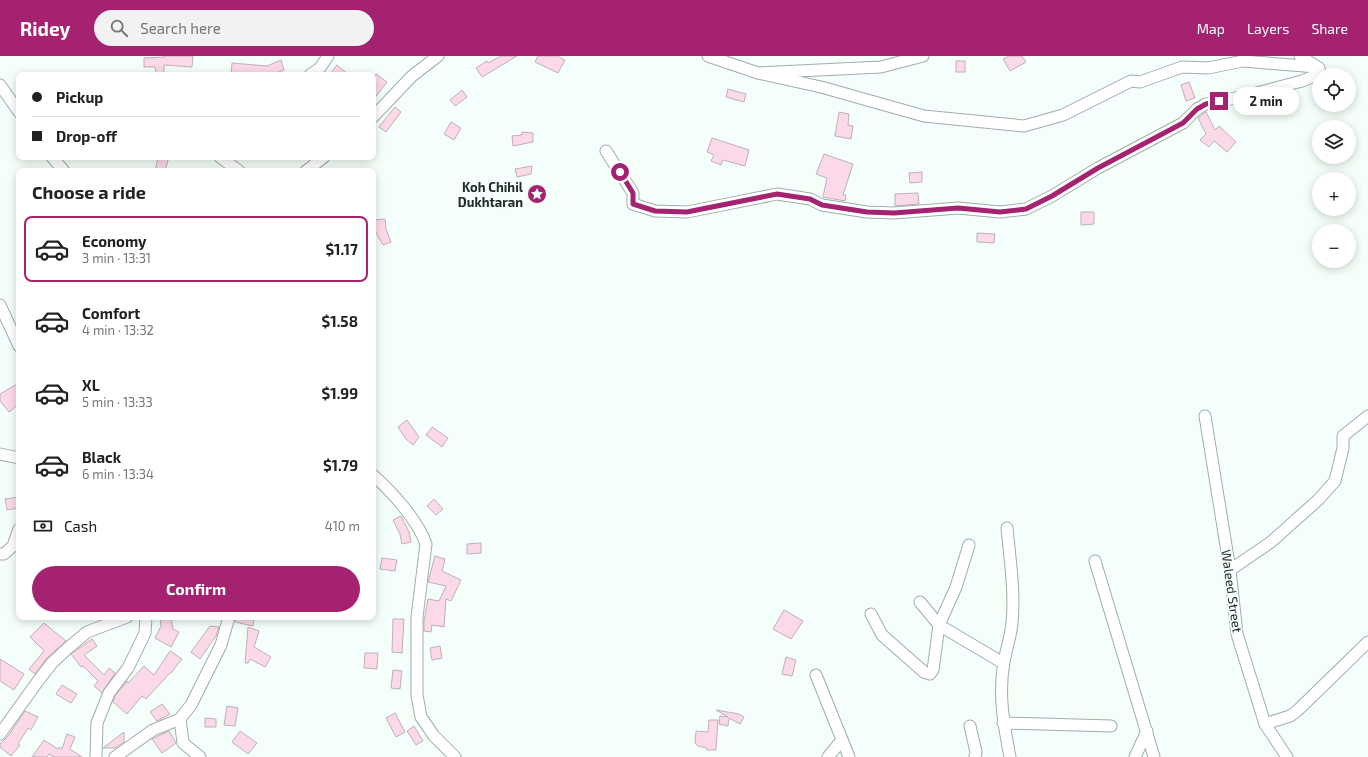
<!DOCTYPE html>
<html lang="en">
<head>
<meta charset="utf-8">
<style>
  :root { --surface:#fff; --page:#f2f2f2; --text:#222; --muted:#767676; --line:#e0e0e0; --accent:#a52270 }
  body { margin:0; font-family:"Exo 2",sans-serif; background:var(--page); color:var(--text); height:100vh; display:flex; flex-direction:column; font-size:15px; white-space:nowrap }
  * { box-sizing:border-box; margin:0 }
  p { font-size:13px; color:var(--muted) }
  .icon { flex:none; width:22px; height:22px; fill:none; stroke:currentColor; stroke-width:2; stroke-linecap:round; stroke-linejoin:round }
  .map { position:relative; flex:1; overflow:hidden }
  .details { position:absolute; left:16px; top:112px; width:360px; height:452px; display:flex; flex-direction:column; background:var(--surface); border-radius:8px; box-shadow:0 2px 10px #0003 }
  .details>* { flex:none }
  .banner { position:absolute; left:16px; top:16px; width:360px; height:88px; border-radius:8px; box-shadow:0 2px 10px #0003; display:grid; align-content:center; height:88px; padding:0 16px; background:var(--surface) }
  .buttons { position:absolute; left:1312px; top:12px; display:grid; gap:8px }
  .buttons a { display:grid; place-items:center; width:44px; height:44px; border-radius:50%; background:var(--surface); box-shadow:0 2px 10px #0003; font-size:20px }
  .end { position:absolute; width:18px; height:18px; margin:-9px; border:5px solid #a52270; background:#fff; box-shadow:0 0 0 2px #fff }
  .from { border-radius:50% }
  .bubble { position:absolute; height:28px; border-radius:14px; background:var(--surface); box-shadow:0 2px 10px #0003; font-size:13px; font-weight:700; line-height:28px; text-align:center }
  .banner b { display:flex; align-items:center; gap:14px; height:38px; font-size:15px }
  .banner b+b { border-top:1px solid var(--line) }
  .banner i { width:10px; height:10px; background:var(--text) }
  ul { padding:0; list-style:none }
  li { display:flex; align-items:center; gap:12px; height:66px; margin:0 8px 6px; padding:0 8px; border:2px solid transparent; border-radius:8px }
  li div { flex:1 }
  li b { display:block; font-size:15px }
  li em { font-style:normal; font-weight:700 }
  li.active { border-color:var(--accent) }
  li>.icon { width:36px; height:36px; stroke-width:1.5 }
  h2 { padding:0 16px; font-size:18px; line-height:48px }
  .pay { display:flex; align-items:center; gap:10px; height:44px; padding:0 16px; font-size:15px }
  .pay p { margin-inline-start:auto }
  .button { display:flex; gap:8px; margin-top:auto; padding:8px 16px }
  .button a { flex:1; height:46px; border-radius:24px; background:var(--accent); color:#fff; font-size:16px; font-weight:700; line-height:46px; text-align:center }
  header { display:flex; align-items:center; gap:24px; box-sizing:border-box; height:56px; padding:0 20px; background:var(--accent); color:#fff }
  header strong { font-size:19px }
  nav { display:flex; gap:22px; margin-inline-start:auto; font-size:14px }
  .search { width:280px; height:36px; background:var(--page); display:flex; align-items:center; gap:10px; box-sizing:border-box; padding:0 14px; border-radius:22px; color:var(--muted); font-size:15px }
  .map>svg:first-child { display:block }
</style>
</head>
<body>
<header>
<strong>Ridey</strong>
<div class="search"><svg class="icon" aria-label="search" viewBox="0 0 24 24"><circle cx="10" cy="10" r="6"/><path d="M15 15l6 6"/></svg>Search here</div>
<nav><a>Map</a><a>Layers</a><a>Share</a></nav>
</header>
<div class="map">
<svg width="1368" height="701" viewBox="0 0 1368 701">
  <rect width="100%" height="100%" fill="#f3fff8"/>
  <g fill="#fcd9e9" stroke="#beb0b6">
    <path d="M164 0H193L192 11 164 9V17L156 18 155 11H144V2L164 1Z"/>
    <path d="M501 0H517L482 21 476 12 487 5 488 7Z"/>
    <path d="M538 0H557L565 4 558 17 535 6Z"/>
    <path d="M1009 0H1022L1026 6 1010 15 1003 3Z"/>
    <path d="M281 4 284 14 271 19 231 18 232 7 267 10Z"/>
    <rect x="956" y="5" width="9" height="11"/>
    <path d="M337 9 349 19H329Z"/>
    <path d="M376 18 387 26 373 44V22Z"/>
    <path d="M1189 26 1195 42 1186 45 1181 29Z"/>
    <path d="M728 33 746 38 744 46 726 41Z"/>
    <path d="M462 34 467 41 455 50 450 44Z"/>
    <path d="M395 51 401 56 386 76 379 71Z"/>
    <path d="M839 56 849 58 848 69 853 70 851 83 835 80Z"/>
    <path d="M1206 56 1215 74 1219 70 1236 86 1227 96 1214 85 1209 91 1200 84 1206 78 1198 62Z"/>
    <path d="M451 66 461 72 454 84 444 78Z"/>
    <path d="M522 76 533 77V86L513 90 512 80 522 79Z"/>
    <path d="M712 82 749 94 745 110 723 104 721 109 711 105 714 99 707 96Z"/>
    <path d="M824 98 853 108 843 139H846L845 145 823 141 827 122 816 118Z"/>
    <path d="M158 101H169L165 115H155Z"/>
    <path d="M532 110 531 118 517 121 515 113Z"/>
    <path d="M922 116V126L910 127 909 117Z"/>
    <path d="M918 137 919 148 895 150V138Z"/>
    <path d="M1081 156H1094V168L1081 169Z"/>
    <path d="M385 163 386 173 391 186 383 189 374 173V164Z"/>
    <path d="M977 177 995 178 994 187 977 186Z"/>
    <path d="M19 327V348L9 356 0 345V338Z"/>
    <path d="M407 364 419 381 413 389 406 383 398 371Z"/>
    <path d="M432 371 448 382 442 391 426 379Z"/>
    <path d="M19 441V452L7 454 5 443Z"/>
    <path d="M434 443 443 453 436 459 427 450Z"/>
    <path d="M401 460 409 476 411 486 402 488 400 478 393 464Z"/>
    <path d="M481 487V497L467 498V488Z"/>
    <path d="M435 500 445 503 442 515 461 524 451 545 446 543 444 571 432 569 431 576 424 575V565L428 543 439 545 446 530 428 526Z"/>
    <path d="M382 502 397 504 395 515 380 513Z"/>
    <path d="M784 554 803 565 791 583 773 573Z"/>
    <path d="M160 561H171L173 573 179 576 171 591 155 582 161 570Z"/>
    <path d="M236 561H254L253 570 235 566Z"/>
    <path d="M393 563H404L402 597 392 596Z"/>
    <path d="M44 567 66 585 47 602 35 618 29 613 44 595 30 581Z"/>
    <path d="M210 570 219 571 216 580 200 603 191 596Z"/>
    <path d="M248 571 259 575 254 591 271 601 265 611 250 603 248 607H245Z"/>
    <path d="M92 583 97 590 84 599 104 619 109 612 115 617 102 637 94 630 98 625 83 610 81 611 71 598Z"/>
    <path d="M440 590 442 602 432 604 430 592Z"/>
    <path d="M170 595 182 603 171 617H170L146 643 142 640 127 658 113 646 115 640 127 625 128 627 144 610 154 619Z"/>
    <path d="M365 597H378L377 613 364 612Z"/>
    <path d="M786 601 796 604 792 620 782 618Z"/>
    <path d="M0 603 24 618 14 634 0 625Z"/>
    <path d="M393 614 402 615 400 633 391 632Z"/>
    <path d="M62 629 77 638 71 647 56 638Z"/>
    <path d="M162 648 170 658 157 665 150 656Z"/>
    <path d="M227 650 238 652 235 670 224 669Z"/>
    <path d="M716 654 739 658 744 661 740 668 729 662 728 670 719 668 720 660 728 661Z"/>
    <path d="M25 655 38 661 31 674 28 672 18 688 20 689 11 700 0 691V688L8 680Z"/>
    <path d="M395 657 405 676 396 681 386 662Z"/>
    <path d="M205 662 216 663V671H205Z"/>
    <path d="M709 664H718L716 694H707V692L698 690 695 687 696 675 708 676Z"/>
    <path d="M414 670 423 685 416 689 407 675Z"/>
    <path d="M169 675 176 687 162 697 152 683Z"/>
    <path d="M240 675 257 687 248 698 232 686Z"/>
    <path d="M124 676V686L115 692H103Z"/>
    <path d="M67 678 75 681 70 693 82 701H54L49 698 47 701H32L44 684 58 693 59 691 62 693Z"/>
  </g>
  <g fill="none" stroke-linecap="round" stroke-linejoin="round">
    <defs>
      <g id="minor">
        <path d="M708 0 758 17 881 11 923 0"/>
        <path d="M758 17 821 31 924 60 1024 70 1063 59 1131 25 1140 26 1182 11 1208 12 1243 5 1316 11"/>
        <path d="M310 19 320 12 328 0"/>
        <path d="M0 29 19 56"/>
        <path d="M373 61 412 20 438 0"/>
        <path d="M606 95 633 137V148L655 155 687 156 777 138 810 143 822 149 867 156 894 157 958 152 1000 156 1026 153 1052 140 1098 112 1183 67 1197 53 1206 48 1245 40 1302 25 1320 18 1319 12 1300 0"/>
        <path d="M52 101 64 115"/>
        <path d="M220 101 239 115"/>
        <path d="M306 115 324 101"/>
        <path d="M0 249 19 290"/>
        <path d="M1205 360 1230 514 1237 578 1265 668 1287 701"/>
        <path d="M0 398 19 402"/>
        <path d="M373 419C392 436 417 463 426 488L417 561V639L421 661 434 680 455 701"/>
        <path d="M1007 472C1010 504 1015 536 1012 567 1011 580 1006 593 1004 606 998 638 1004 670 1010 701"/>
        <path d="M0 498H4L13 490 19 473"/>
        <path d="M1095 505 1154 701"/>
        <path d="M1230 514 1271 486 1318 444 1335 425 1343 392V380L1368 360"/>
        <path d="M920 546 939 569 1003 607"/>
        <path d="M871 558 882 579 924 616 930 618 933 614 939 569 956 531 969 489"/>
        <path d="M816 619 849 701"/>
        <path d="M180 663 183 687 200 701"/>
        <path d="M1003 667 1111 670"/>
        <path d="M1265 668 1290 660 1297 655 1368 586"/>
        <path d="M970 670 976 696 975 701"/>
        <path d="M0 678 38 625 52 607 68 592 87 576 127 561"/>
        <path d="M96 701 97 667 109 637 128 612 145 577 146 561"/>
        <path d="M115 701 153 674 180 663 191 649 221 589 229 561"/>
        <path d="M828 701 842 684"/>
        <path d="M1135 701 1147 675"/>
      </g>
    </defs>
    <use href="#minor" stroke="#a0aea6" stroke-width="13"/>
    <use href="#minor" stroke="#fff" stroke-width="11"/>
  </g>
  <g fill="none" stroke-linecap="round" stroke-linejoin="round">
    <path stroke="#a52270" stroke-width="5" d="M620 116 633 137V148L655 155 687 156 777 138 810 143 822 149 867 156 894 157 958 152 1000 156 1026 153 1052 140 1098 112 1183 67 1197 53 1206 48 1219 45"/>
  </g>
  <defs>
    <symbol id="sight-disc" viewBox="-11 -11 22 22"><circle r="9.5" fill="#a52270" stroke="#f3fff8"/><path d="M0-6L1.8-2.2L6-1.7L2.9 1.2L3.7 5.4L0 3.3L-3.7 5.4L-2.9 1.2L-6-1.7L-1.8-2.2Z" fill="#fff"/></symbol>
  </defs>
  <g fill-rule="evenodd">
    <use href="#sight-disc" x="526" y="127" width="22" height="22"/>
  </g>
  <g text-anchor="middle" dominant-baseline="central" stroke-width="3.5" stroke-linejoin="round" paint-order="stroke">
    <g font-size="13" font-weight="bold" fill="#272c29" stroke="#f3fff8" text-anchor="end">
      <text x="523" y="131">Koh Chihil<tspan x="523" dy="15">Dukhtaran</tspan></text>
    </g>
    <g font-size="13" fill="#272c29" stroke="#f3fff8">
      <text transform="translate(1232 535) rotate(82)">Waleed Street</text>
    </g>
  </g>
</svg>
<div class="buttons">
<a><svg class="icon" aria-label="locate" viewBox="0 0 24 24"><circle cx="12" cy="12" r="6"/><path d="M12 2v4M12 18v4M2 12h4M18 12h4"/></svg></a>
<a><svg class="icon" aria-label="layers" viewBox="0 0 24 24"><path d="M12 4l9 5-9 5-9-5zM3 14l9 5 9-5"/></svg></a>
<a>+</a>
<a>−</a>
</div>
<i class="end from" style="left:620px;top:116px"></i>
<i class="end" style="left:1219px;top:45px"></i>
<div class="bubble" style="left:1233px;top:31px;width:66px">2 min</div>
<div class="banner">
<b><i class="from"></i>Pickup</b>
<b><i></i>Drop-off</b>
</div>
<section class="details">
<h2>Choose a ride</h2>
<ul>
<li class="active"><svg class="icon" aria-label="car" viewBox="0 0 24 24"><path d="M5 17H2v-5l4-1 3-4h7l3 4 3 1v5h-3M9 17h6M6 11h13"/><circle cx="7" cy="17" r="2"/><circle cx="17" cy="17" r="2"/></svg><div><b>Economy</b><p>3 min · 13:31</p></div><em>$1.17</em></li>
<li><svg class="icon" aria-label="car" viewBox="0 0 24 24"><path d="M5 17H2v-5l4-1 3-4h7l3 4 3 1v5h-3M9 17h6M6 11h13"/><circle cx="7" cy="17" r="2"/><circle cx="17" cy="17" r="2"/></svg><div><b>Comfort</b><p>4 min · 13:32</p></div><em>$1.58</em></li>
<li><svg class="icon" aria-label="car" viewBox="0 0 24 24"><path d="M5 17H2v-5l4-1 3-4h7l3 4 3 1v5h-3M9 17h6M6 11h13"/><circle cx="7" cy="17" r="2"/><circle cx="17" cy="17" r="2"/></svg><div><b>XL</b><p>5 min · 13:33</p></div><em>$1.99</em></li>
<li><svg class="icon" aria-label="car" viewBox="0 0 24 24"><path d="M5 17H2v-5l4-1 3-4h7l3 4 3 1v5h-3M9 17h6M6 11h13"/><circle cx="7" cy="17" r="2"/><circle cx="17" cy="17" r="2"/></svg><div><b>Black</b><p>6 min · 13:34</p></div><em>$1.79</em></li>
</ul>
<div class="pay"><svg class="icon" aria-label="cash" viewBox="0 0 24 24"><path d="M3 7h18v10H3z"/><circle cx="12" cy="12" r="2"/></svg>Cash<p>410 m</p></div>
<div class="button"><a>Confirm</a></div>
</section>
</div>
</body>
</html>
